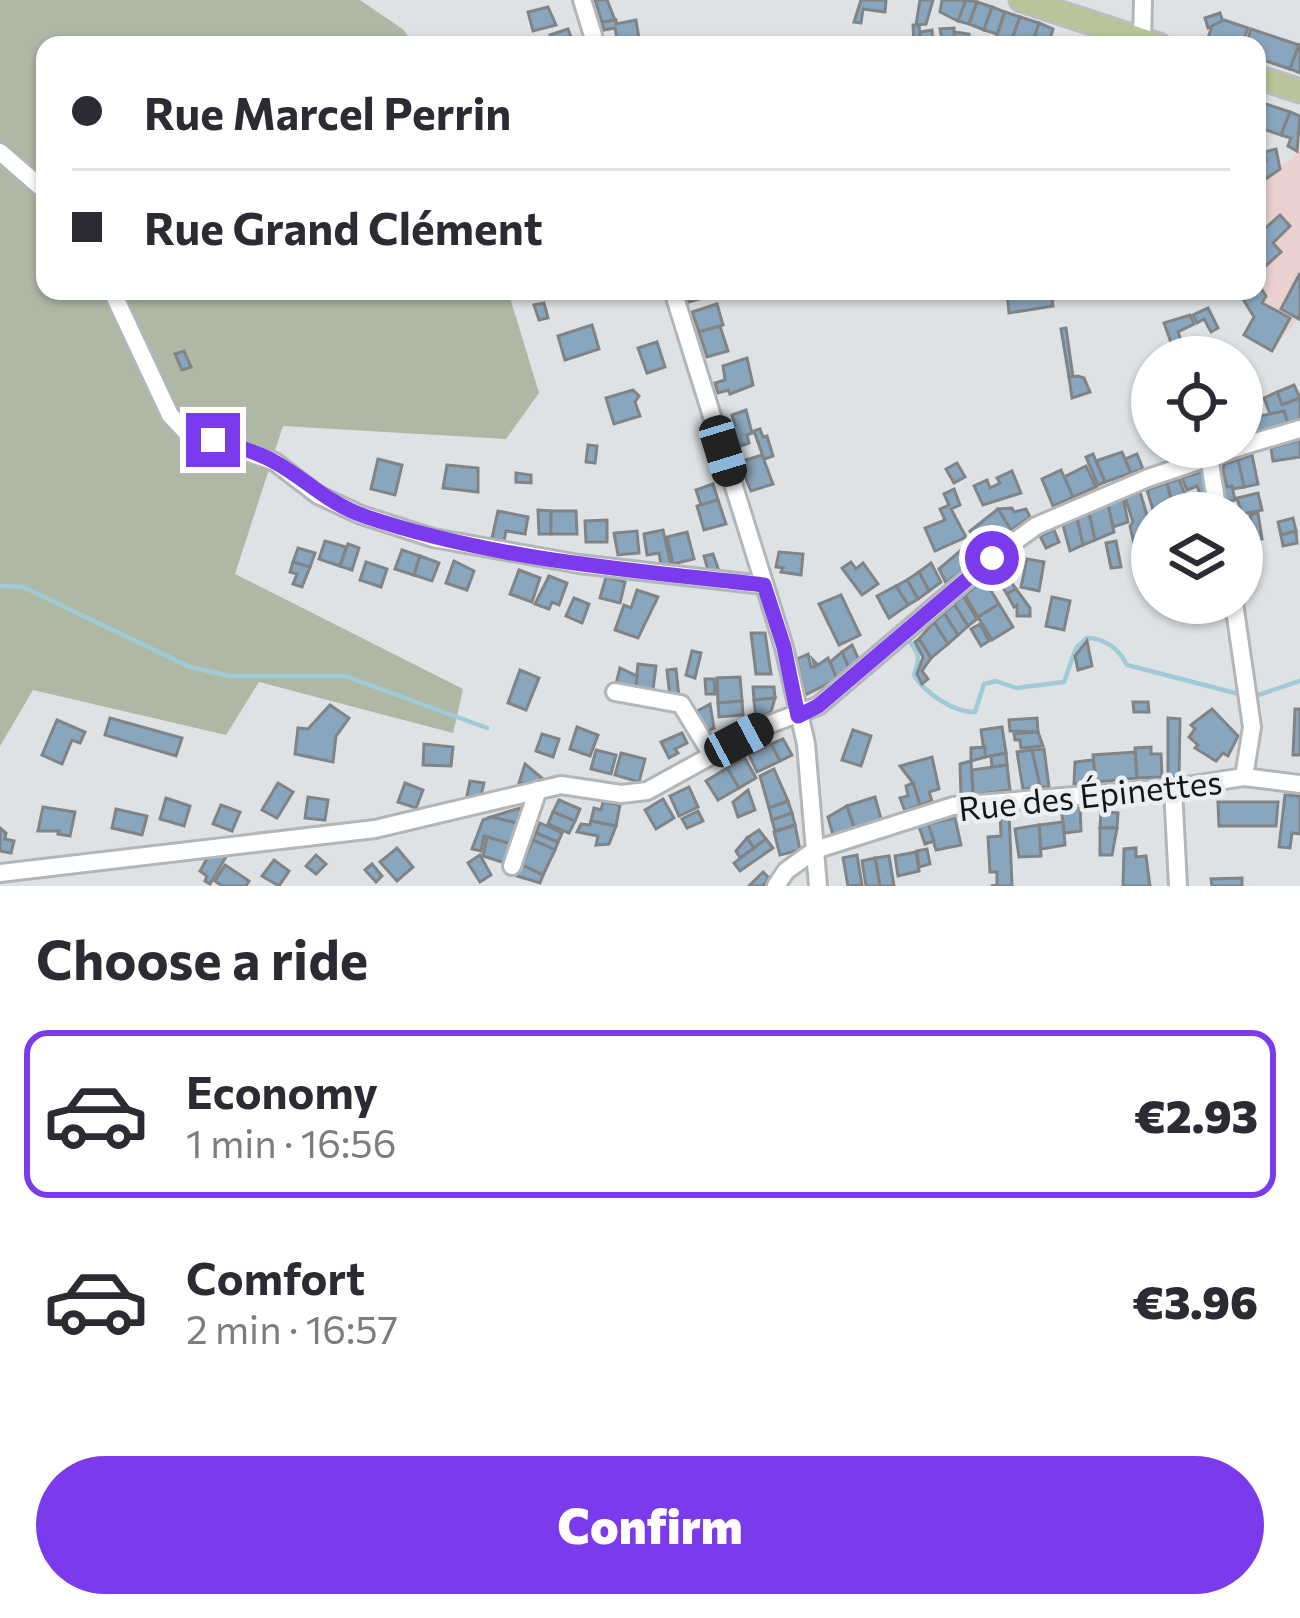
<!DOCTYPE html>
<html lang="en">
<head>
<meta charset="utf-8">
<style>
  :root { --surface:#fff; --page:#f7f7f7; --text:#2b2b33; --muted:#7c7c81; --line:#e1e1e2; --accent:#7c3aed }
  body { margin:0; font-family:Commissioner,sans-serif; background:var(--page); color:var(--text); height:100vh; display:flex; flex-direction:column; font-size:45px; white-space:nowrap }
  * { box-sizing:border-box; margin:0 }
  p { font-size:39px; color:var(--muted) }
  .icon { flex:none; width:66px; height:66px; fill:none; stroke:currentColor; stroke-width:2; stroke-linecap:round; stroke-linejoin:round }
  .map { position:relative; height:886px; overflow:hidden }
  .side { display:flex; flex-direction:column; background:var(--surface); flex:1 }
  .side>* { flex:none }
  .guide { position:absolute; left:36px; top:36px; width:1230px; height:264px; border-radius:24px; box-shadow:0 3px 9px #0004; display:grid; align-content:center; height:264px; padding:0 36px; background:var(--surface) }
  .fabs { position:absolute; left:1131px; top:336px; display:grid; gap:24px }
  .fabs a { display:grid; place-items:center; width:132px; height:132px; border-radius:50%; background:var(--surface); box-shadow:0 3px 9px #0004; font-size:60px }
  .end { position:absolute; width:54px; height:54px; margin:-27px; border:15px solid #7c3aed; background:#fff; box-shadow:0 0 0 6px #fff }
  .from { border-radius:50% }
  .car { position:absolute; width:36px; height:72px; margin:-36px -18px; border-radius:15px; box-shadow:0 0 9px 3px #0007; background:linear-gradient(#222 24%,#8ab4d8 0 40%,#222 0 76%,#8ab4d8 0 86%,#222 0) }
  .guide b { display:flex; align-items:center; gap:42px; height:114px; font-size:45px }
  .guide b+b { border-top:3px solid var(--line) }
  .guide i { width:30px; height:30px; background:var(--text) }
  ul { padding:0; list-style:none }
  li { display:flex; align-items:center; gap:36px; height:168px; margin:0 24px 18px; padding:0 12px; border:6px solid transparent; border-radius:24px }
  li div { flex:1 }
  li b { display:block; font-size:45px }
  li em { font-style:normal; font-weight:800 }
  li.active { border-color:var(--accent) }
  li>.icon { width:108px; height:108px; stroke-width:1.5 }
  h2 { padding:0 36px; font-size:54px; line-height:144px }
  .cta { display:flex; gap:24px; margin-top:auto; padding:24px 36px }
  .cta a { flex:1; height:138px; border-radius:72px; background:var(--accent); color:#fff; font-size:48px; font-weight:800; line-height:138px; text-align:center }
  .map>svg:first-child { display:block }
</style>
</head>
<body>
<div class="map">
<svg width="1300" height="886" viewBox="0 0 1300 886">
  <rect width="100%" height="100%" fill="#dee2e5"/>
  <path fill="#ebd0d0" d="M1300 145V316L1272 351 1244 335 1254 317 1257 291V185L1292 159Z"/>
  <path fill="#aeb8a4" d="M0 0H360L404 30 413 45H45V291H508L539 393 506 439 283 426 235 574 463 689 453 733 259 682 226 735 33 690 0 746Z"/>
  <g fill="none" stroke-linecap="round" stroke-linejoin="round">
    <g stroke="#9fcad6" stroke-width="4.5">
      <path d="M0 586 23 587 190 667 230 676H345L487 728"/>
      <path d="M908 640C920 653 920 659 914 675 924 692 954 713 975 712L984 684 996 681 1016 688 1064 682 1076 648 1087 638C1105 638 1119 649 1127 665L1243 695"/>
      <path d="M1255 696 1300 681"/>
    </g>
  </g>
  <g fill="#89a6bf" stroke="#818487" stroke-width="3">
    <path d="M595 0H607L615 20 602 22Z"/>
    <path d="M861 0H886L885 12 863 9 861 23 854 22Z"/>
    <path d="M920 0H933L926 24 916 25Z"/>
    <path d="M942 0H966L958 21 940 12Z"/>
    <path d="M966 0 977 2 969 24 958 21Z"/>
    <path d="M977 2 992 7 984 30 969 24Z"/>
    <path d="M548 7 556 25 533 31 528 12Z"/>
    <path d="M992 7 1005 12 997 34 984 30Z"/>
    <path d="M1005 12 1020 17 1010 45 995 41Z"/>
    <path d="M1220 13 1223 22 1208 28 1205 18Z"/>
    <path d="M1020 17 1039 23 1032 45H1010Z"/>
    <path d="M616 20V24L636 20 640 45H618L615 28 604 30 602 22Z"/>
    <path d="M1224 20 1248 28 1242 45 1207 41 1212 26Z"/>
    <path d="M1039 23 1053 29 1048 45H1032Z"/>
    <path d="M913 25H919L921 45H914Z"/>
    <path d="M954 28 955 45H943L940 29Z"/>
    <path d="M568 29 574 45H553L550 35Z"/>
    <path d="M1251 29 1299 45 1290 69 1257 58V45H1246Z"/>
    <path d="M932 30 933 45H921L920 32Z"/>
    <path d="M954 32 969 34V45H955Z"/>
    <path d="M1299 45 1300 46V73L1290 69Z"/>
    <path d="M1257 101 1290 112 1281 135 1257 127Z"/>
    <path d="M1290 112 1300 116 1297 151 1288 146 1291 138 1281 135Z"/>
    <path d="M1276 149 1280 169 1257 185V167L1266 161 1264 152Z"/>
    <path d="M1280 215 1290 226 1273 243 1281 252 1257 274V236Z"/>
    <path d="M1300 273V316L1299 319 1281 309Z"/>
    <path d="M1257 282 1266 296 1262 303 1290 318 1272 351 1244 335 1254 317 1238 291H1257Z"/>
    <path d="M686 291H709L710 296 689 302Z"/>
    <path d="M1007 291H1051L1053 306 1009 313Z"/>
    <path d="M544 303 548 318 539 320 534 305Z"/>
    <path d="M717 304 723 325 699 332 692 312Z"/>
    <path d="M1208 308 1218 328 1211 332 1204 319 1197 323 1193 315Z"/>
    <path d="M1190 315 1194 324 1178 332 1182 344 1173 348 1164 323Z"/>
    <path d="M592 325 599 349 565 360 558 336Z"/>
    <path d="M720 326 728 351 707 357 699 332Z"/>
    <path d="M1066 328 1073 377H1069L1061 329Z"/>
    <path d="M657 342 665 367 647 373 638 348Z"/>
    <path d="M184 351 191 367 182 370 175 354Z"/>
    <path d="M747 358 753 385 730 394 728 390 718 393 715 383 725 380 723 366Z"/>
    <path d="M1078 376 1084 378 1090 392 1072 398 1069 377Z"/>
    <path d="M1294 385 1300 398 1282 405 1277 392Z"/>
    <path d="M633 390 639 396 635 402 640 416 614 424 606 398Z"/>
    <path d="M1277 392 1282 405 1300 398V419L1288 424 1284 411 1270 414 1264 398Z"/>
    <path d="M746 410 752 433 747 435 749 443 735 448 729 428 735 426 732 415Z"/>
    <path d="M1284 411 1288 424 1253 433 1251 418Z"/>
    <path d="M760 429 763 437 767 436 773 456 764 459 754 431Z"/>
    <path d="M1300 440V457L1273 461 1271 448Z"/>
    <path d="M588 445 597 446 595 463 586 462Z"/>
    <path d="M1122 452 1131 473 1105 482 1096 461Z"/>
    <path d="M1093 454 1105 482 1098 485 1086 457Z"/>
    <path d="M1137 454 1143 469 1131 473 1125 459Z"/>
    <path d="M762 455 773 484 751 491 739 462Z"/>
    <path d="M1252 455 1258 484 1244 487 1238 460Z"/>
    <path d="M378 459 402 465 395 495 371 489Z"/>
    <path d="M1238 460 1244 487 1233 489 1227 487 1223 471 1224 464Z"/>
    <path d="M957 463 965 477 954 483 946 469Z"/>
    <path d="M447 465 478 468V492L443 488Z"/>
    <path d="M1086 466 1096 487 1073 497 1064 477Z"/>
    <path d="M1061 470 1073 497 1053 506 1042 479Z"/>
    <path d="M1206 470 1213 504 1204 505 1197 486 1187 490 1182 478Z"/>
    <path d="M1012 471 1021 493 983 505 974 486 987 480 990 488 1000 483 997 478Z"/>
    <path d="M516 473 531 475V483L516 482Z"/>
    <path d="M1179 479 1186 497 1179 500 1182 511 1174 513 1167 483Z"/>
    <path d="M1225 479 1227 487 1232 486 1235 500 1219 503 1215 482Z"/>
    <path d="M1167 483 1173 506 1154 513 1147 490Z"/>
    <path d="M713 484 718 500 701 505 696 490Z"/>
    <path d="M954 489 960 505 951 509 966 537 935 551 925 528 945 520 940 509 949 505 944 494Z"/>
    <path d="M1140 492 1152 532 1139 536 1143 551 1136 552 1130 526 1133 522 1125 497Z"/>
    <path d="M1258 493 1262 510 1242 514 1237 498Z"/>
    <path d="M1123 498 1128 522 1113 527 1108 505Z"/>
    <path d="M718 500 726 524 704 530 697 506Z"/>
    <path d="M1108 505 1114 532 1095 540 1089 513Z"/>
    <path d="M1012 508 1014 512 1026 509 1030 517 1011 530 998 509Z"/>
    <path d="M998 509 1011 530 984 552 970 531Z"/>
    <path d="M538 510 551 511V534H539Z"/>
    <path d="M498 511 528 517 525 534 506 531 504 541 492 538Z"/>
    <path d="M551 511H576L577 534H551Z"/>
    <path d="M1089 513 1095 540 1083 545 1077 519Z"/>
    <path d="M1258 513 1262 539 1254 540 1250 515Z"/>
    <path d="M1293 518 1296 531 1281 535 1278 522Z"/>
    <path d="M1077 519 1083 545 1070 551 1063 525Z"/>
    <path d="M607 520V542H586L585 521Z"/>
    <path d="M663 530 671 565 661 564 659 553 647 555 644 534Z"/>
    <path d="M1054 530 1059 542 1046 548 1040 536Z"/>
    <path d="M637 531 639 553 618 555 614 533Z"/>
    <path d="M1296 531 1297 543 1283 546 1281 535Z"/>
    <path d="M687 532 694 559 673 564 667 537Z"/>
    <path d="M325 541 346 547 340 566 319 559Z"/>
    <path d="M972 541 981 555 946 583 939 569Z"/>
    <path d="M1116 541 1121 567 1111 568 1106 543Z"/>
    <path d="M348 544 359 548 352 570 340 566Z"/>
    <path d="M298 548 315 553 310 567 293 562Z"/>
    <path d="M402 550 420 556 414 575 395 569Z"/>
    <path d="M779 552 803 554 801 575 781 572 783 568 776 567Z"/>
    <path d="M713 554 719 571 708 570 704 556Z"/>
    <path d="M420 556 439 563 432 581 414 575Z"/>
    <path d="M1253 558 1256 574 1242 576V560Z"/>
    <path d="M1027 559 1044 562 1039 591 1021 587Z"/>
    <path d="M454 561 474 571 467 590 446 583Z"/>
    <path d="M293 562 310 567 302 587 293 584 297 574 290 572Z"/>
    <path d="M366 562 387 569 381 587 360 580Z"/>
    <path d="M851 562 856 569 863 563 878 584 862 595 842 568Z"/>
    <path d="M931 563 941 582 929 591 919 572Z"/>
    <path d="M519 570 540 578 532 602 510 594Z"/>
    <path d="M919 572 929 591 918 599 907 580Z"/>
    <path d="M549 576 567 583 559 605 552 602 549 609 535 604Z"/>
    <path d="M606 577 625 582 620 603 600 598Z"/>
    <path d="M1008 578 1016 589 1007 594 1000 583Z"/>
    <path d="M984 579 999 604 978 617 965 595Z"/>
    <path d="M907 580 918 599 908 605 896 586Z"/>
    <path d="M896 586 908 605 889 618 877 596Z"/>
    <path d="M1016 589 1030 608V616H1017V605L1014 607 1007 594Z"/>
    <path d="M637 590 658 597 638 638 615 630 624 605 631 608Z"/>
    <path d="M841 595 860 635 839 645 819 604Z"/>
    <path d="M963 596 977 619 968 626 954 604Z"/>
    <path d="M1052 597 1070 601 1064 630 1046 626Z"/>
    <path d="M574 598 589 604 582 623 566 616Z"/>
    <path d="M954 604 968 626 958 635 944 613Z"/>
    <path d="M999 604 1013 627 992 640 978 617Z"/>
    <path d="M944 613 958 635 948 644 934 622Z"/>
    <path d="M934 622 948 644 931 658 919 639Z"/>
    <path d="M980 624 989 641 981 646 971 629Z"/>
    <path d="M751 633H765L771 674H756Z"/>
    <path d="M919 639 931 658 922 671 928 679 922 684 917 674 923 657 915 642Z"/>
    <path d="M1087 641 1092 666 1078 670 1075 656Z"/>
    <path d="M852 645 859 660 849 668 842 652Z"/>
    <path d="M692 651 701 653 695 678 686 675Z"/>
    <path d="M842 652 849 668 837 679 830 662Z"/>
    <path d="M808 654 811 667H815L813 660 818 665 828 658 837 679 805 695 797 659Z"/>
    <path d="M638 664 656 666 652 697 635 693Z"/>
    <path d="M620 668 637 676 635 693 615 688Z"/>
    <path d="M676 669 679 697H670L667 670Z"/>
    <path d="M520 670 539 678 526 710 508 703Z"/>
    <path d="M740 677 742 701 718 703 717 678Z"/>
    <path d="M705 679H714L715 694H706Z"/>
    <path d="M753 687H774L775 698 754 700Z"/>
    <path d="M775 698 771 712 756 719 754 700Z"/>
    <path d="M742 701 743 715 719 717 718 703Z"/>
    <path d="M1133 702H1148L1149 712H1134Z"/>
    <path d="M710 704 714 728 703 733 692 714Z"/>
    <path d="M330 705 349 718 336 736 333 762 295 754 298 728 308 729Z"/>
    <path d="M1212 709 1238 736 1228 756 1223 753 1216 761 1195 748 1198 745 1189 737 1195 729 1191 725Z"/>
    <path d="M1295 709H1300V755H1293Z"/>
    <path d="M110 718 182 738 176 756 105 735Z"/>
    <path d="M1037 718 1038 732 1010 731 1009 720Z"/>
    <path d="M1168 718 1180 719 1179 777H1168Z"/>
    <path d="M57 720 85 732 80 743 72 740 62 764 42 755Z"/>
    <path d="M577 727 598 735 590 756 570 749Z"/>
    <path d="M1002 727 1006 753 985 757 981 730Z"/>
    <path d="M853 730 871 736 861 766 842 760Z"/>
    <path d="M1038 732 1043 746 1021 748 1020 740H1015L1014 734Z"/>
    <path d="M682 733 687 743 675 749 678 753 669 758 661 742Z"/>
    <path d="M542 734 559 739 553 757 536 751Z"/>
    <path d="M783 739 792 755 780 761 771 744Z"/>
    <path d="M424 744 453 747 451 766 423 765Z"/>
    <path d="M771 744 780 761 757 772 749 755Z"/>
    <path d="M985 747V757L971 761V748Z"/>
    <path d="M1151 747V754H1161L1162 777 1137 778 1135 748Z"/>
    <path d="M1044 749 1049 787H1040L1032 750Z"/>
    <path d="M596 750 616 755 611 774 591 769Z"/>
    <path d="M1032 750 1040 787 1023 789 1017 752Z"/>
    <path d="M1135 752 1137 778 1096 782 1093 755Z"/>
    <path d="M621 753 645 759 639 782 615 775Z"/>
    <path d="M1006 753 1007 765 992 767 991 756Z"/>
    <path d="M932 757 939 789 929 792 932 801 920 805 913 783 900 766Z"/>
    <path d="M745 758 756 778 739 788 727 768Z"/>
    <path d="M1093 760 1096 782 1074 784 1075 762Z"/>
    <path d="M971 761 973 795 961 796 960 764Z"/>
    <path d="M525 764 542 778 537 783H519Z"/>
    <path d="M1007 765 1010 790 973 795 972 770Z"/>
    <path d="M727 768 739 788 718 800 706 781Z"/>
    <path d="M774 769 788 801 769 808 760 776Z"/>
    <path d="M470 781 484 783 480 799 467 796Z"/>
    <path d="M278 783 293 792 277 818 262 810Z"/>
    <path d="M405 783 423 790 416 808 398 802Z"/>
    <path d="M913 783 920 805 905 811 900 798 908 796 906 786Z"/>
    <path d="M689 787 698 807 679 816 670 796Z"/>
    <path d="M748 790 755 810 738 817 733 802Z"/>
    <path d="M1285 795 1300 796V834L1292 833 1290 848 1279 847Z"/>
    <path d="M308 797 328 800 325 820 305 818Z"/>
    <path d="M875 797 881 819 854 828 847 806Z"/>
    <path d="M166 798 190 806 184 826 160 819Z"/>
    <path d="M663 799 674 818 656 829 645 810Z"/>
    <path d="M559 800 580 809 575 821 553 812Z"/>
    <path d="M788 801 792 813 772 820 769 808Z"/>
    <path d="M603 802 620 805 616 826 591 821 594 808 601 810Z"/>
    <path d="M1218 802H1278L1276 826H1219Z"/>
    <path d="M221 805 240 812 232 831 213 824Z"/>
    <path d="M1080 805 1081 831 1064 833 1061 806Z"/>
    <path d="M847 806 854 828 833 835 828 817Z"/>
    <path d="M43 807 75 812 70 836 58 834 59 831H38Z"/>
    <path d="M521 808 517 823 491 817 510 811Z"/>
    <path d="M116 809 147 816 142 835 112 828Z"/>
    <path d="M698 811 703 821 687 828 682 819Z"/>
    <path d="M1009 811 1012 886H991L997 885V872H990L988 837 1001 836 1000 812Z"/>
    <path d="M553 812 575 821 569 833 548 824Z"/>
    <path d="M1101 812 1118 813 1117 828H1100Z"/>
    <path d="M792 813 795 825 775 831 772 820Z"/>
    <path d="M491 817 517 823 511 844 484 836 481 851 472 849 483 820Z"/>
    <path d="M955 818 961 845 936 850 928 824Z"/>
    <path d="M591 821 616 826 609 844 596 845 598 836 577 832 581 824 590 825Z"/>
    <path d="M1063 822 1065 845 1041 849 1039 825Z"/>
    <path d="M540 823 562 833 558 842 536 833Z"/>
    <path d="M928 824 934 841 925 844 919 827Z"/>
    <path d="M795 825 800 850 780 855 774 832Z"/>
    <path d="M1039 825 1041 856 1019 857 1015 829Z"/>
    <path d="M0 828 6 833 5 839 14 841 11 853 0 851Z"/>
    <path d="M1100 828H1117L1112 855H1100Z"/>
    <path d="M759 830 766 839 754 848 747 838Z"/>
    <path d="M536 833 558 842 555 850 533 840Z"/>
    <path d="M487 837 511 844 505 863 483 856Z"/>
    <path d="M747 838 754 848 740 858 736 851Z"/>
    <path d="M766 839 773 848 740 871 734 863Z"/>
    <path d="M533 840 555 850 543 875 522 865Z"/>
    <path d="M397 848 413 867 397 881 380 862Z"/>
    <path d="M1136 848V857L1146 856 1150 886H1123L1124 849Z"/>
    <path d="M927 849 930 864 919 867 917 851Z"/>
    <path d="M916 852 919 871 898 876 895 856Z"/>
    <path d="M227 855 210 884 205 881 207 876 200 871 208 857Z"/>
    <path d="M316 855 326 864 316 874 306 866Z"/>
    <path d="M480 855 491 875 480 882 468 863Z"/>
    <path d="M857 855 862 885 848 886 843 858Z"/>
    <path d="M889 856 894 886H880L875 858Z"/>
    <path d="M875 858 880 886H866L862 861Z"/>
    <path d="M274 860 289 871 279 886 262 876Z"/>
    <path d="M372 864 382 876 376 882 365 870Z"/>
    <path d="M225 865 249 881 246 886H222L215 881Z"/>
    <path d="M522 865 543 875 540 883 517 876Z"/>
    <path d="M763 872 769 878 763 886H749Z"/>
    <path d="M1242 878V886H1212L1211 879Z"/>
  </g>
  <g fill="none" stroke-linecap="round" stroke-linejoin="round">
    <defs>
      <g id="minor">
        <path d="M582 0 596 45"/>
        <path d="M1142 40 1143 0"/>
        <path d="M0 152 45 191"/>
        <path d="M112 291 170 415 186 432 275 462 318 495 361 515 433 538 579 564 764 585"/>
        <path d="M673 291 784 647 806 744 818 886"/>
        <path d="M1242 446 1300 429"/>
        <path d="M1209 457 1218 513"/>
        <path d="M1234 603 1252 727 1244 777"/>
        <path d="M615 692 681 704 712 755"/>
        <path d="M1173 788 1178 886"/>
        <path d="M512 866 538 790"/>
        <path d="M0 873 375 829 561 785 621 794 647 791 765 726 818 706 992 558 1036 526 1148 478 1240 447"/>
        <path d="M776 886 786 871 815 850 953 806 1173 788 1244 777 1300 784"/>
      </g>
      <g id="major">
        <path d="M1021 0 1159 45"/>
        <path d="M1257 77 1300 91"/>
      </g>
    </defs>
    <use href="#minor" stroke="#b2b6b9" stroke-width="22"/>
    <use href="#major" stroke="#bdbdbe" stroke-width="27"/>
    <use href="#minor" stroke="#fff" stroke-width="16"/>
    <use href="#major" stroke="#b7c598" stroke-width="21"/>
  </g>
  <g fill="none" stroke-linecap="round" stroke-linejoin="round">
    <path stroke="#7c3aed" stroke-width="15" d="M213 440C233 445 255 451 273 461 308 480 326 503 367 517 495 560 631 570 764 585L784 647 798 716 818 706 992 558"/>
  </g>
  <g text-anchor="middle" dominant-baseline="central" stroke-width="9" stroke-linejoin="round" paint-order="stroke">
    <g font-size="33" fill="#141516" stroke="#ebeff2">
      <text transform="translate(1090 794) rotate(-6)">Rue des Épinettes</text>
    </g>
  </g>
</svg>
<div class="fabs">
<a><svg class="icon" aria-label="locate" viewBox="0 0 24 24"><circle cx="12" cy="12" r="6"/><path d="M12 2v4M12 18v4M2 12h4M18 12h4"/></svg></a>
<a><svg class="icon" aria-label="layers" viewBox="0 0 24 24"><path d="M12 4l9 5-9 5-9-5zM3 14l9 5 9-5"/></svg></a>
</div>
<i class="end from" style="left:992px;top:558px"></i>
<i class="end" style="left:213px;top:440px"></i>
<i class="car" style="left:723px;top:451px;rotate:163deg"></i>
<i class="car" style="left:739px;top:740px;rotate:62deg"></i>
<div class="guide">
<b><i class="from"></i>Rue Marcel Perrin</b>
<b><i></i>Rue Grand Clément</b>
</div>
</div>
<section class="side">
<h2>Choose a ride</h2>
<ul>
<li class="active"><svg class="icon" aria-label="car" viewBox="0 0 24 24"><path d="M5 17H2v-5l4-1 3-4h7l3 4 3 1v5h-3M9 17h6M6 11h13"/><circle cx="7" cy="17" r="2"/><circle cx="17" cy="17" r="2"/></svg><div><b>Economy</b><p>1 min · 16:56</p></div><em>€2.93</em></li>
<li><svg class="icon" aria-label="car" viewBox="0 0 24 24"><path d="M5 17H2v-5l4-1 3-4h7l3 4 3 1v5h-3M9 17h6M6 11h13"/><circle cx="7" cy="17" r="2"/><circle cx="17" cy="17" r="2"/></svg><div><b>Comfort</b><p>2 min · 16:57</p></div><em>€3.96</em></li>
</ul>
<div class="cta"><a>Confirm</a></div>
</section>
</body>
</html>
